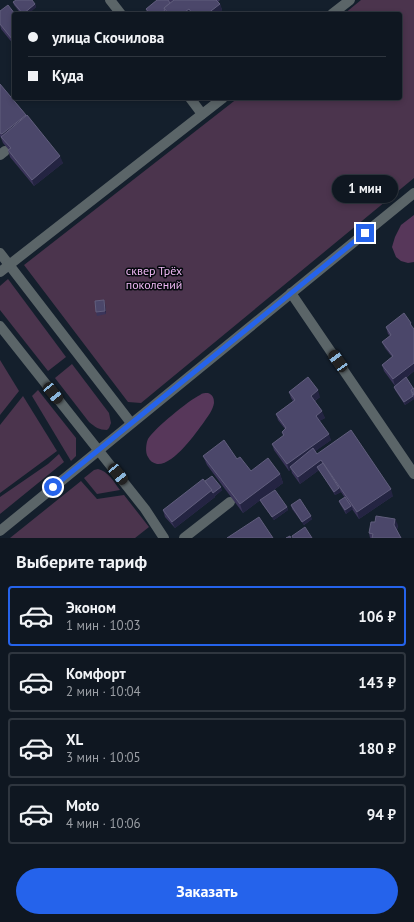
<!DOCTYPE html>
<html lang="ru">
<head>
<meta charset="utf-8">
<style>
  :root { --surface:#0f1721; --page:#18202a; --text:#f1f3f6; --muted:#9b9fa5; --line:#2f363f; --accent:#2563eb }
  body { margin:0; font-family:"PT Sans",sans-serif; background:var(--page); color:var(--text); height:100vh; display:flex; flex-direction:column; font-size:15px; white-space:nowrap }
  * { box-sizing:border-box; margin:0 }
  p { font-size:13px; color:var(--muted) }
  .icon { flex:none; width:22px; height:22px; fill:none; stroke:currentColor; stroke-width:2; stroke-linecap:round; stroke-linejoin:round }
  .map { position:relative; height:538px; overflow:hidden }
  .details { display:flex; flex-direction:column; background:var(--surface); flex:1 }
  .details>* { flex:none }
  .hud { position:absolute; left:12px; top:12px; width:390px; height:88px; border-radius:4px; box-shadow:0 2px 6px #0003,0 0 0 1px var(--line); display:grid; align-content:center; height:88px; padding:0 16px; background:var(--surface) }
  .end { position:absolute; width:18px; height:18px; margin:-9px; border:5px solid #2563eb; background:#fff; box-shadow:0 0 0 2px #fff }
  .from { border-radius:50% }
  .bubble { position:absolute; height:28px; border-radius:14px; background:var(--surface); box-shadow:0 2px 6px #0003,0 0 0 1px var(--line); font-size:13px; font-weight:800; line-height:28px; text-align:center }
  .car { position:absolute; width:12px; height:24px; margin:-12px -6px; border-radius:5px; box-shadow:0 0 3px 1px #0007; background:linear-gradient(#222 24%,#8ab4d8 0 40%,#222 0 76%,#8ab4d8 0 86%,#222 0) }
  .hud b { display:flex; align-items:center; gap:14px; height:38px; font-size:15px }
  .hud b+b { border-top:1px solid var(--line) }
  .hud i { width:10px; height:10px; background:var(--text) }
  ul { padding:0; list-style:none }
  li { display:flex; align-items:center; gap:12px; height:60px; margin:0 8px 6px; padding:0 8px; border:2px solid var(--line); border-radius:4px }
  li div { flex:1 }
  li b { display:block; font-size:15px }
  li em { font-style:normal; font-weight:800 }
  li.current { border-color:var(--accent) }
  li>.icon { width:36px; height:36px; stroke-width:1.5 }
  h2 { padding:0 16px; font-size:18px; line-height:48px }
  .cta { display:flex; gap:8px; margin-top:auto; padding:8px 16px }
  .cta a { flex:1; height:46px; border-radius:24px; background:var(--accent); color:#fff; font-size:16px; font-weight:800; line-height:46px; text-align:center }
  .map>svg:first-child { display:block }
</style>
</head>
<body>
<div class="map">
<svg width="414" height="538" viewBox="0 0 414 538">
  <rect width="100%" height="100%" fill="#141f2c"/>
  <g fill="#4b344d">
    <path d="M361 0H414V178L141 403 128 402 24 265 238 98H400V14H344Z"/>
    <path d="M8 279 66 357 48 371 0 310V286Z"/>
    <path d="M0 360 19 391 0 415Z"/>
    <path d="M72 364 109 413 111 423 109 428 107 430C99 430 95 427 89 422L55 378Z"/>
    <path d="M38 390 76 438V456L71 461 32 396Z"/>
    <path d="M23 396 57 451 0 493V425Z"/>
    <path d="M59 454 64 462 0 514V497L48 464Z"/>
    <path d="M98 469C108 471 114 482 120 490L97 494 84 478 94 470Z"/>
    <path d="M81 481 97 499 124 495 149 527 135 538H10Z"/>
  </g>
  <g fill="#57375a">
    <path d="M414 215V262L408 263 401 261 396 257 392 247 395 237 401 225Z"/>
    <path d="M208 393C213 395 214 398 214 403 213 410 208 416 204 422 196 433 173 466 157 464 153 463 150 461 148 457 145 453 146 443 148 439 154 429 189 400 200 395 202 393 205 393 208 393Z"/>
  </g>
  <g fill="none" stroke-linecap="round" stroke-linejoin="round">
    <g stroke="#5b6568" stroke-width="10">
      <path d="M0 155 5 151"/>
      <path d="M291 293 414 474"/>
      <path d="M184 538 230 502"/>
    </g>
    <g stroke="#5b6568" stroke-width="10">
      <path d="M110 0 121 14"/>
      <path d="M332 14 350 0"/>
      <path d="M190 98 202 114"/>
      <path d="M0 253 131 423"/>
      <path d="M0 272 223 98"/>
      <path d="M0 326 145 509 164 538"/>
    </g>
    <path stroke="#5b6568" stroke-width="10" d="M0 531 414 193"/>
  </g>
  <g fill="#3b355a">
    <path d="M157 0H220L218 2 220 4 222 10 217 14H166V13L165 14H148L146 9Z"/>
    <path d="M13 2 35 4 36 7 28 14H21L14 5Z"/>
    <path d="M0 11 14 14V45L1 29 0 25Z"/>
    <path d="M0 84 26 115 63 163 34 186 10 157 8 150H9L3 143 1 138 0 136Z"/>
    <path d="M105 303 106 314 97 316 96 312Z"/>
    <path d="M411 323 413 329 414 371 406 378 413 388H414V399L405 405 395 390 394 387 395 386 384 371 382 365 392 357 385 348 382 342 390 336 388 334 386 327Z"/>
    <path d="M289 392 320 397 315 401 325 418 319 421 331 440 315 451 317 454 393 496 359 519 352 509 346 514 340 504 339 501 345 498 341 492 335 495 319 470 300 484 292 473 291 469 289 471 274 450 272 444 283 436 282 432 285 429 278 420 276 414 293 401 291 398Z"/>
    <path d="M203 456 237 459 251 471 280 474 283 483 243 513 207 465Z"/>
    <path d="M205 481 222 490 215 496 214 495 215 497 175 528 165 517 163 510Z"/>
    <path d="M260 500 287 507 288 510 274 520 262 504Z"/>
    <path d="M291 505 312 519 304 525 292 509Z"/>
    <path d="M398 525 397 530 401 538H370L369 533Z"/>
  </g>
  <g fill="#242442">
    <path d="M35 4 36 7 28 14H23Z"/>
    <path d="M220 4 222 10 217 14H207Z"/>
    <path d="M189 9 191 14H182Z"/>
    <path d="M165 10 166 13 165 14H160Z"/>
    <path d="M14 37V44L12 39Z"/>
    <path d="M26 115 28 121 4 141 2 134Z"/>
    <path d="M60 156 63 163 34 186 32 180Z"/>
    <path d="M104 300 105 303 106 314 105 311Z"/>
    <path d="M414 363V371L395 386 393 379Z"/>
    <path d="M318 390 320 397 313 402 311 396Z"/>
    <path d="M413 396 414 399 405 405 404 402Z"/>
    <path d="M322 411 325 418 318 422 316 416Z"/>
    <path d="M329 434 331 440 291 469 290 467 291 469 289 471 287 464Z"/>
    <path d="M321 460 324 467H317L319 470 300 484 298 477Z"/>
    <path d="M280 474 283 483 243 513 240 504Z"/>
    <path d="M221 487 222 490 215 496 213 493Z"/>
    <path d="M339 488 341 492 335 495 334 492Z"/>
    <path d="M391 489 393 496 359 519 357 512Z"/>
    <path d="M212 490 215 497 175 528 172 522Z"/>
    <path d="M351 506 353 509 346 514 345 510Z"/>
    <path d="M287 507 288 510 274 520 272 517Z"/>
    <path d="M311 516 312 519 304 525 302 522Z"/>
    <path d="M395 519 398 525 396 531 394 525Z"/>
  </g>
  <g fill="#4b476a" stroke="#615e7d">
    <path d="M16 0H32L35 4 23 14 13 2Z"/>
    <path d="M157 0H168L170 3 164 8 165 10 160 14H150L146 9Z"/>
    <path d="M174 0H216L220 4 207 14H193L189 9 182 14H169L164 8Z"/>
    <path d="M8 5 15 14H14V37L12 39 0 24V11Z"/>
    <path d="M0 84 26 115 2 134 0 133Z"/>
    <path d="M27 115 60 156 32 180 8 150 11 148 1 137Z"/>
    <path d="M104 300 105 311 96 312 95 301Z"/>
    <path d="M404 313 411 323 410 324 414 329V363L393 379 382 365 393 356 382 342 391 335 386 327Z"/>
    <path d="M308 377 318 390 311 396 322 411 316 416 329 434 287 464 272 444 284 435 282 432 286 428 276 414 295 400 289 392Z"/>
    <path d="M406 377 413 388 411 390 413 396 404 402 394 387Z"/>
    <path d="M414 388V395L411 390Z"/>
    <path d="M351 430 391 489 357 512 321 460 298 477 290 467 313 448 317 454Z"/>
    <path d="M224 440 237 459 240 457 251 471 268 458 280 474 240 504 203 456Z"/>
    <path d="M323 463 339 488 334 492 317 467Z"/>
    <path d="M212 476 221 487 213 493 205 481Z"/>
    <path d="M203 479 212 490 172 522 163 510Z"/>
    <path d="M275 490 287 507 272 517 260 500Z"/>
    <path d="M345 497 351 506 345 510 339 501Z"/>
    <path d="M300 499 311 516 302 522 291 505Z"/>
    <path d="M376 516 395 519 394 525 401 538H372L373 534 369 533 371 522H375Z"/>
    <path d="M259 517 273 538H227Z"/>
    <path d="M305 527 312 538H293L292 536Z"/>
    <path d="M290 536 291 538H286Z"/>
  </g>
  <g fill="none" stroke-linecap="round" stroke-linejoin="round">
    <path stroke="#2563eb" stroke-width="5" d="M53 487 365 233"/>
  </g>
  <g text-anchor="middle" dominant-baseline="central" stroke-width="3" stroke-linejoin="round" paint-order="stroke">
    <g font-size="12" fill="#eeb8f3" stroke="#05090e">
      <text x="154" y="270">сквер Трёх<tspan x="154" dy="14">поколений</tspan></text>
    </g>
  </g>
</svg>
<i class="end from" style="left:53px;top:487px"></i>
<i class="end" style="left:365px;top:233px"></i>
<div class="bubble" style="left:332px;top:175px;width:66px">1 мин</div>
<i class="car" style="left:338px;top:361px;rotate:325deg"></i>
<i class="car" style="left:53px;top:393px;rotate:141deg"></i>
<i class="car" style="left:118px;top:474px;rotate:141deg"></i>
<div class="hud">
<b><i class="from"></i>улица Скочилова</b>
<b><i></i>Куда</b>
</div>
</div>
<section class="details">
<h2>Выберите тариф</h2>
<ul>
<li class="current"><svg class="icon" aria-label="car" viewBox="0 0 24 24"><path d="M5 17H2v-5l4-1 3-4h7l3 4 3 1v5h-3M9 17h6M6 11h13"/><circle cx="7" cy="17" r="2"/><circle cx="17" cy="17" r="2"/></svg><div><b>Эконом</b><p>1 мин · 10:03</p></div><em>106 ₽</em></li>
<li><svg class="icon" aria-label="car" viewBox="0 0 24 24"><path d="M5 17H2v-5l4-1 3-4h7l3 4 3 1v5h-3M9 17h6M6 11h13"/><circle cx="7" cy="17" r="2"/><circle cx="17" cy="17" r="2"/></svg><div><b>Комфорт</b><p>2 мин · 10:04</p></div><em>143 ₽</em></li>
<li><svg class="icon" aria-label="car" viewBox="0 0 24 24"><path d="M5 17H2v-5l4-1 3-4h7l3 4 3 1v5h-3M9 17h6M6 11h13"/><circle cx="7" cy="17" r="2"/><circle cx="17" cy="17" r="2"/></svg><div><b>XL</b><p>3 мин · 10:05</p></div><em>180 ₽</em></li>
<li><svg class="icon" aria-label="car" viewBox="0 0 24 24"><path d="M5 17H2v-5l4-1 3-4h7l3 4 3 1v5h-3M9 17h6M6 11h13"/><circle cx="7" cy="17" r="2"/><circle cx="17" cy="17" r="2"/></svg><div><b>Moto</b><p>4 мин · 10:06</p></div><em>94 ₽</em></li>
</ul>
<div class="cta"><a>Заказать</a></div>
</section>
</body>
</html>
